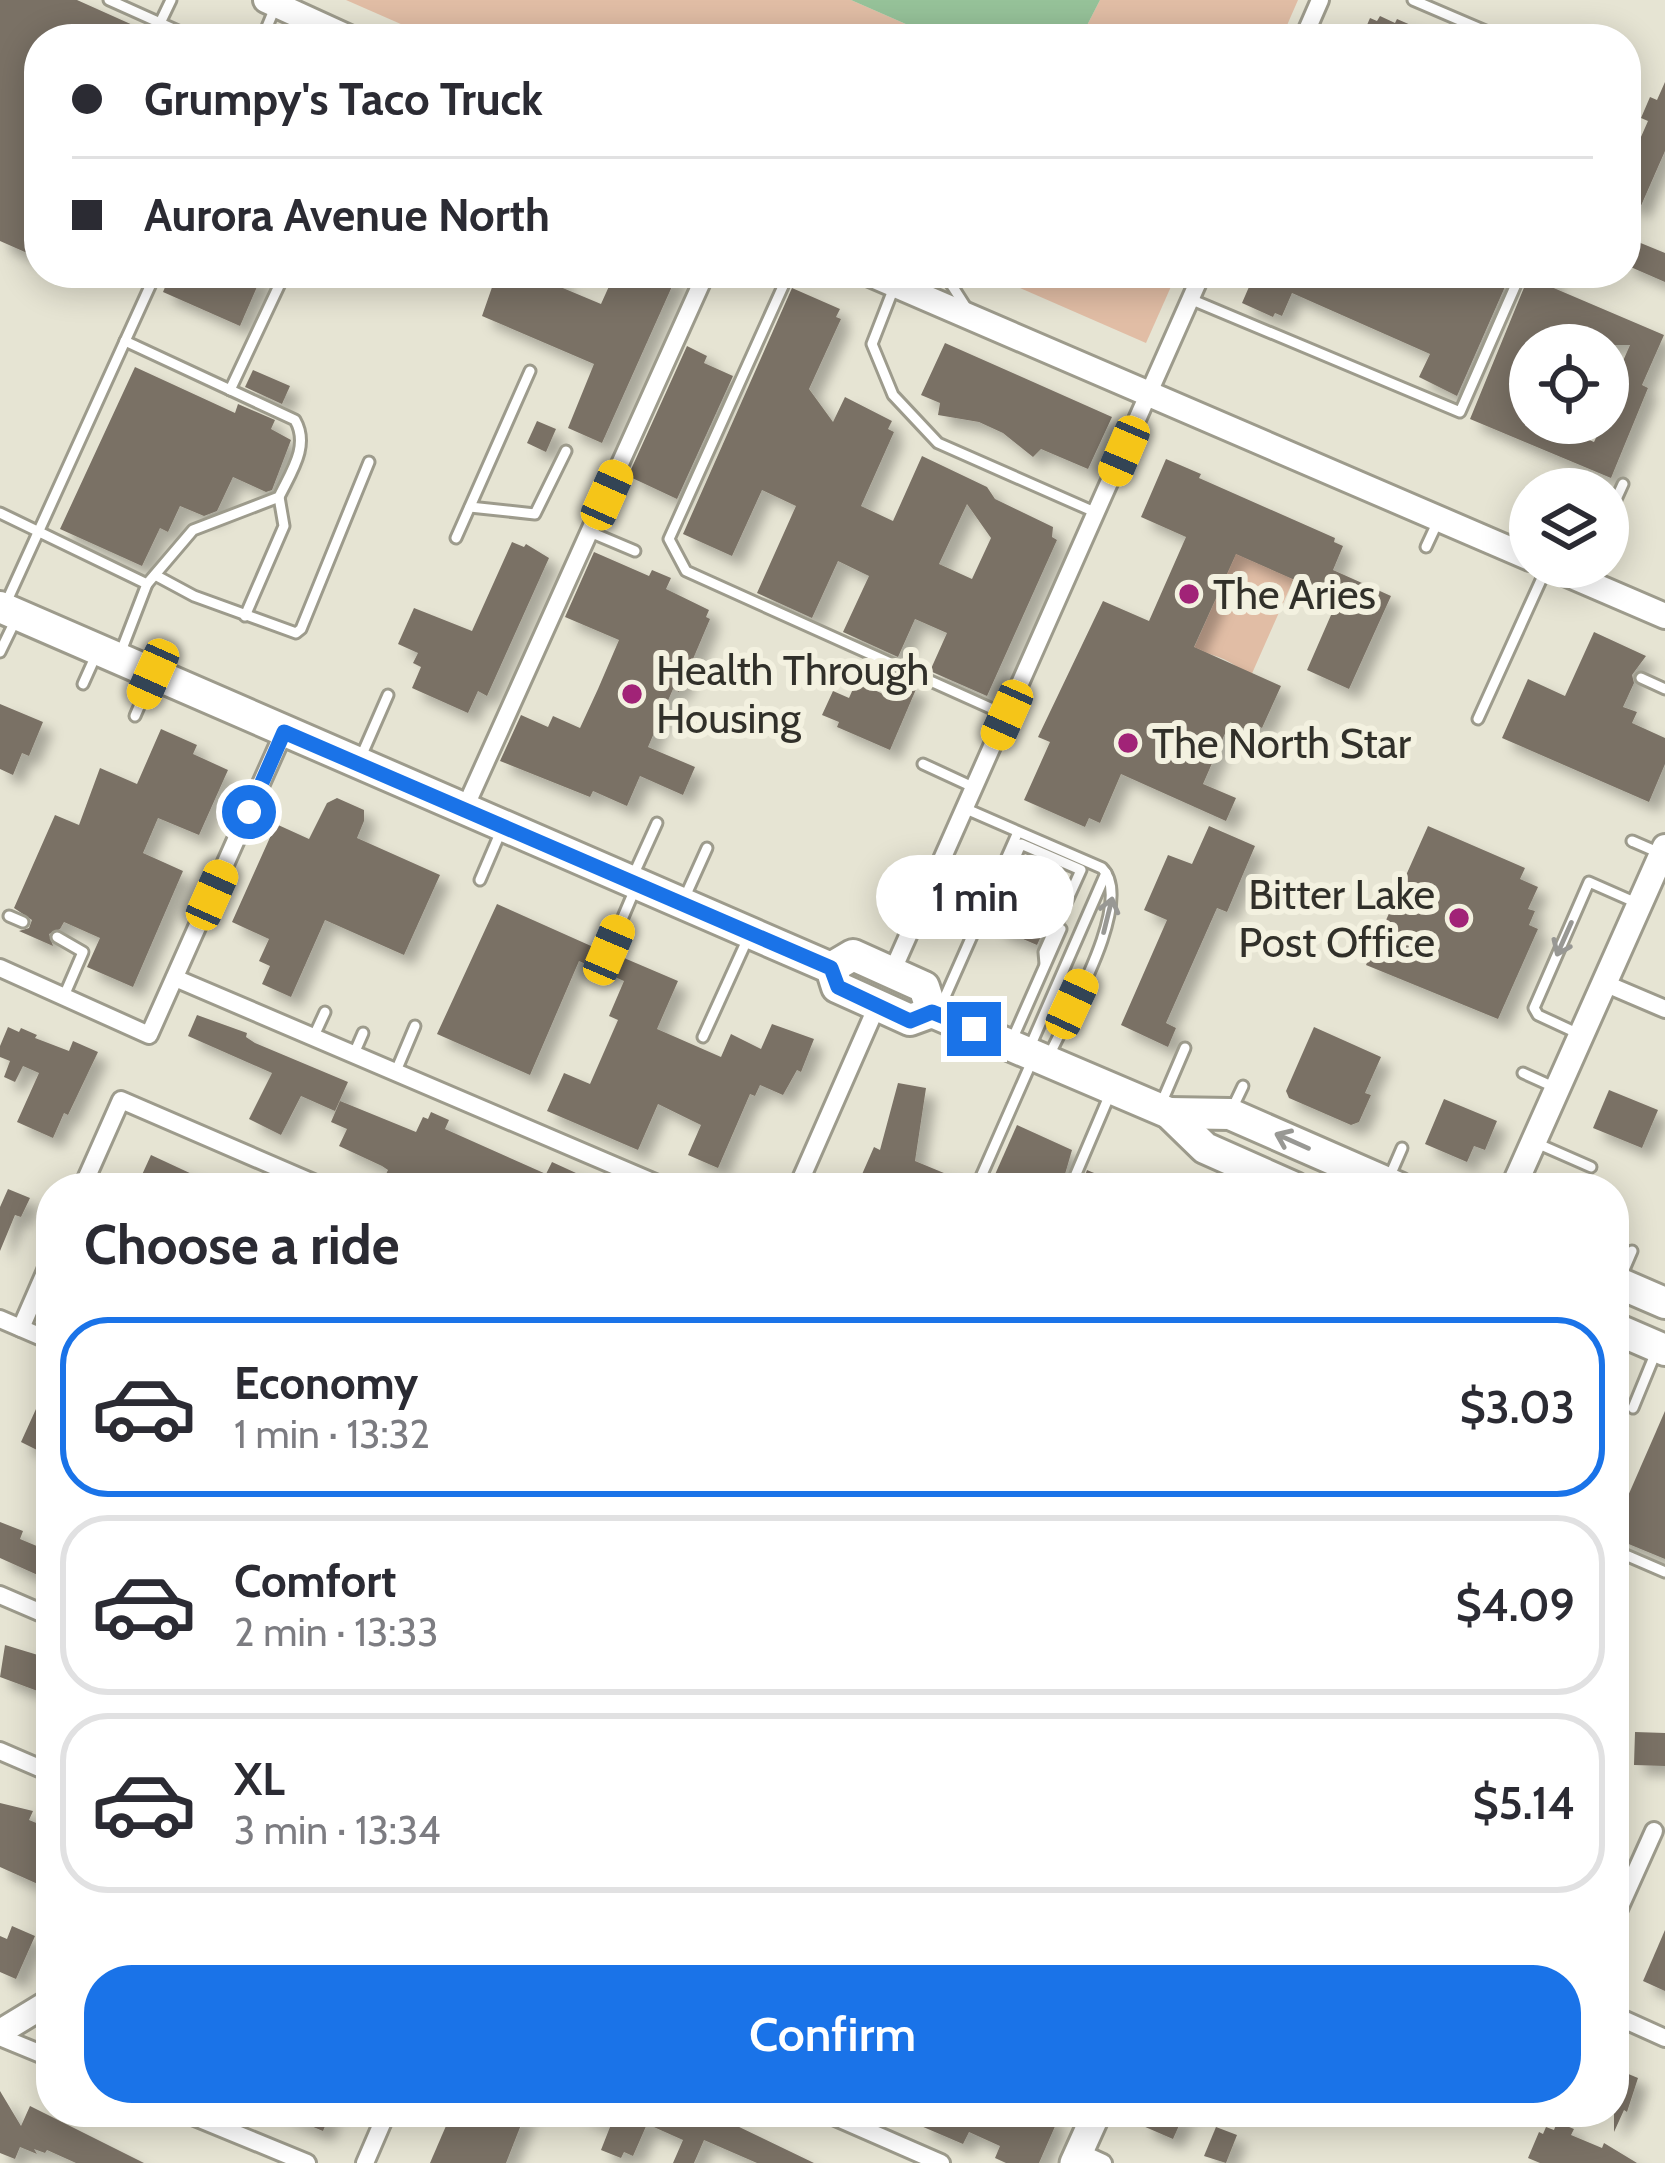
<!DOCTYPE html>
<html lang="en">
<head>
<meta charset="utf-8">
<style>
  :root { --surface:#fff; --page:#f2f2f3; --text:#2b2b33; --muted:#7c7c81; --line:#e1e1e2; --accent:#1a73e8 }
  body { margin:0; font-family:Cabin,sans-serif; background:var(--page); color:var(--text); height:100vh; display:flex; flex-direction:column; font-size:45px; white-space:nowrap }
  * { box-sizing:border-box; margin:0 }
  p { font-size:39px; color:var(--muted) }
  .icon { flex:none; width:66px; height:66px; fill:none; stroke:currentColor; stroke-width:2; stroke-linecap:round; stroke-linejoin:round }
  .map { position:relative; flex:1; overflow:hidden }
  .drawer { position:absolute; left:36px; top:1173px; width:1593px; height:954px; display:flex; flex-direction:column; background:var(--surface); border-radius:48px; box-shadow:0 6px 30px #0003 }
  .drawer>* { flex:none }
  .top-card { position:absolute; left:24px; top:24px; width:1617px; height:264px; border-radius:48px; box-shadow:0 6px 30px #0003; display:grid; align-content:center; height:264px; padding:0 48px; background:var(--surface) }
  .fabs { position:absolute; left:1509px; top:324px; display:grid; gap:24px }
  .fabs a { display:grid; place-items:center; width:120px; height:120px; border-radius:50%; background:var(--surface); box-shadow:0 6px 30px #0003; font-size:60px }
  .end { position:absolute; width:54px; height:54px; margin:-27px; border:15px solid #1a73e8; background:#fff; box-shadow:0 0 0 6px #fff }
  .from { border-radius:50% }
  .bubble { position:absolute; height:84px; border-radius:42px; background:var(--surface); box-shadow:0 6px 30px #0003; font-size:39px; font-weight:600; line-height:84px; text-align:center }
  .car { position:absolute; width:36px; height:72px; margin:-36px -18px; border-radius:15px; box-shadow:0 0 9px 3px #0007; background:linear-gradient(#f5c518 24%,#345 0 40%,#f5c518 0 76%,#345 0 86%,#f5c518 0) }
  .top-card b { display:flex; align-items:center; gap:42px; height:114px; font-size:45px }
  .top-card b+b { border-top:3px solid var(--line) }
  .top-card i { width:30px; height:30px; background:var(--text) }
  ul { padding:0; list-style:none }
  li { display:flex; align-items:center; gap:36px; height:180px; margin:0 24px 18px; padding:0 24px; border:6px solid var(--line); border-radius:48px }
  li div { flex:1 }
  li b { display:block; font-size:45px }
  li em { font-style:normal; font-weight:600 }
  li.selected { border-color:var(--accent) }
  li>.icon { width:108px; height:108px; stroke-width:1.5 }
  h2 { padding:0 48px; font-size:54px; line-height:144px }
  .cta { display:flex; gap:24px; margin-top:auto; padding:24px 48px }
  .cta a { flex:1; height:138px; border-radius:48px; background:var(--accent); color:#fff; font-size:48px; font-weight:600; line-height:138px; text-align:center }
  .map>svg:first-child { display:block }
</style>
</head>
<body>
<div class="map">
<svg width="1665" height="2163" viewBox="0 0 1665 2163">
  <defs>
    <filter id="shadow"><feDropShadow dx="10" dy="10" stdDeviation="6" flood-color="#0004"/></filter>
  </defs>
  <rect width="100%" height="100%" fill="#e6e4d3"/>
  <g fill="#e1bda5">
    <path d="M346 0H851L940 39H435Z"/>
    <path d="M1100 0H1298L1281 39H1080Z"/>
    <path d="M986 273H1177L1146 343Z"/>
    <path d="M1238 548 1296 574 1250 678C1237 663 1212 651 1192 652Z"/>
  </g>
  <path fill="#96c299" d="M851 0H1100L1080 39H940Z"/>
  <g fill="#7a7165" fill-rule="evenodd" filter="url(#shadow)">
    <path d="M0 0H77L164 39H39V246L34 256 0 241Z"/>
    <path d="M1380 16 1395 23 1397 19 1443 39H1361L1370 18 1377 21Z"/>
    <path d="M1665 82V151L1640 208 1626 201V171L1648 121 1641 118 1650 97 1657 100Z"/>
    <path d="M1626 237 1665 253V282L1626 265Z"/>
    <path d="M171 273H263L240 326 163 292Z"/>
    <path d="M497 273H564L558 286 601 304 615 273H678L602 443 568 428 594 364 482 316Z"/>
    <path d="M1255 273H1408L1433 284 1438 273H1511L1457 396 1419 377 1430 354 1292 293 1282 316 1275 313 1273 317 1242 303Z"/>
    <path d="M1530 273H1554L1549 286 1664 335 1642 385 1648 388 1611 478 1470 419ZM1530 345H1630L1616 377 1622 379 1608 411V423H1603L1594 442 1549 423H1530Z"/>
    <path d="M792 288 840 309 836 317 841 319 809 389 833 422 845 397 892 421 888 429 894 432 861 506 893 521 922 456 987 487 995 499 1053 527 1052 537 1057 540 987 696 930 671 947 633 915 619 898 657 843 632 869 576 838 561 812 618 757 593 796 506 762 490 732 556 683 534ZM967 504 991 538 972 579 939 564Z"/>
    <path d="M945 343 1112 417 1088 469 1041 449 1033 457 1003 433 979 422 938 415 940 403 921 395Z"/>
    <path d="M687 346 707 356 704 363 733 376 677 499 628 476Z"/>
    <path d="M135 367 235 413 238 404 275 420 271 429 291 440 272 490 266 492 233 477 217 511 204 516 180 506 168 532 160 528 142 566 60 529Z"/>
    <path d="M253 370 290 386 282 404 245 387Z"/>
    <path d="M537 421 556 429 546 452 527 443Z"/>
    <path d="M1166 459 1201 474 1199 478 1335 538 1334 542 1343 546 1333 570 1391 596 1349 689 1307 670 1338 599 1236 554 1194 647 1281 686 1262 728 1253 723 1249 731 1230 722 1203 784 1236 798 1226 821 1121 774 1100 823 1089 818 1085 827 1024 800 1050 742 1038 737 1103 601 1149 621 1186 537 1141 517Z"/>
    <path d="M512 542 524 547 526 544 549 558 487 696 478 691 468 713 412 688 421 667 413 663 418 653 398 644 414 608 472 631Z"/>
    <path d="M594 552 649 576 652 570 671 578 666 589 709 610 706 617 710 619 679 692 673 689 648 747 695 767 683 795 640 776 627 806 593 791 590 797 500 761 521 715 548 727 553 716 580 728 598 689 619 640 565 617Z"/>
    <path d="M1594 632 1646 656 1632 675 1634 683 1623 707 1637 712 1632 723 1665 738V764L1649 802 1502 738 1528 679 1565 696Z"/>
    <path d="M889 676 917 687 890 750 837 727 839 722 822 715 833 691 849 698 856 682 881 693Z"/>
    <path d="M0 704 43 722 29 756 22 753 13 775 0 769Z"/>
    <path d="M161 729 197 745 193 754 228 770 199 835 158 818 143 853 183 871 133 987 87 967 100 938 64 922 60 929 49 934 53 946 19 931 29 928 32 920 14 908 55 815 79 825 100 768 137 784Z"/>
    <path d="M337 798 364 810V821L357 838 440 875 404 955 325 920 291 997 262 984 270 966 259 961 269 939 232 922 276 824 309 839 327 803Z"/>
    <path d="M1209 826 1255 846 1227 912 1217 908 1166 1023 1176 1028 1168 1047 1121 1025 1167 920 1144 910 1168 855 1192 864Z"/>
    <path d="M1428 826 1525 868 1520 879 1538 887 1528 909 1535 911 1529 925 1538 929 1498 1019 1366 965Z"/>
    <path d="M1015 880 1058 899 1037 945 995 927Z"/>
    <path d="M497 904 600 950 604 958 617 955 678 981 657 1029 721 1057 731 1034 761 1049 772 1024 814 1039 801 1072 797 1070 783 1095 760 1085 755 1096 750 1094 718 1168 688 1155 701 1125 658 1104 638 1150 547 1111 564 1073 590 1084 618 1020 609 1016 624 981 579 961 530 1075 437 1034Z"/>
    <path d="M197 1015 247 1033 246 1037 255 1043 348 1082 335 1111 301 1096 281 1135 249 1119 272 1073 188 1036Z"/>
    <path d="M8 1027 19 1032 21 1028 37 1035 35 1038 69 1051 73 1041 98 1052 68 1115 64 1113 53 1138 17 1122 39 1073 23 1066 15 1082 4 1077 10 1061 0 1057V1046Z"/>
    <path d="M1314 1027 1381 1057 1365 1093 1371 1095 1359 1122 1351 1125 1289 1098 1286 1091Z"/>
    <path d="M898 1083 926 1088 915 1161 968 1183 967 1188H856L874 1147 880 1150Z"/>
    <path d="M1609 1090 1658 1110 1642 1148 1593 1128Z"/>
    <path d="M1444 1099 1497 1121 1485 1150 1474 1146 1467 1162 1425 1144Z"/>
    <path d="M340 1101 416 1132 423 1117 428 1119 431 1112 449 1120 445 1129 546 1174 552 1162 576 1173 570 1184 578 1188H484L468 1181 465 1188H448L423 1177 418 1188 386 1174 388 1170 382 1166 339 1146 347 1129 331 1122Z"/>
    <path d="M1017 1125 1072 1150 1061 1188H989Z"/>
    <path d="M151 1155 222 1188H136Z"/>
    <path d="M1087 1170 1130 1188H1080Z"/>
    <path d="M8 1189 30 1198 21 1217 15 1215 0 1251V1207Z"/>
    <path d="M51 1376V1432L41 1452 21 1442Z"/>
    <path d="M1665 1411V1559L1614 1538V1528Z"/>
    <path d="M0 1522 23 1531 20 1539 51 1552V1581L0 1558Z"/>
    <path d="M5 1645 51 1659V1696L0 1677Z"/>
    <path d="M1635 1732 1665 1733V1766L1634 1765Z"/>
    <path d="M0 1803 33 1811 29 1820 51 1829V1873L46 1871 40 1885 0 1867Z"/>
    <path d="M12 1926 35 1936 16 1979 0 1972V1936L7 1939Z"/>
    <path d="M1665 1930V1991L1643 1981Z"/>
    <path d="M1614 2068 1638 2078 1627 2112 1624 2110 1614 2132Z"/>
    <path d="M0 2091 21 2126 30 2106 144 2163H76L47 2150 45 2153 34 2149 37 2154 20 2147 15 2159 0 2153Z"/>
    <path d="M277 2112H331L323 2131Z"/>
    <path d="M452 2112H526L506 2163H430Z"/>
    <path d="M575 2112H708L814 2163H757L704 2140 694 2163H673L683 2140 647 2124 633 2156 624 2152 621 2158 601 2150 610 2127Z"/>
    <path d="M928 2112H1053L1049 2121 1056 2124 1039 2163H1006L995 2158 1000 2146 969 2132 963 2144 921 2126Z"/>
    <path d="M1149 2112H1185L1173 2139 1143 2126Z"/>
    <path d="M1557 2122 1574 2129 1571 2135 1602 2148 1604 2143 1637 2163H1540L1528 2158 1539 2132 1543 2134 1546 2127 1554 2130Z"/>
    <path d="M1216 2127 1237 2135 1226 2163 1204 2156Z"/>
  </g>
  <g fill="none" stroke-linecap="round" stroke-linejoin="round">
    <defs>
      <g id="lane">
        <path d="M109 0 196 39"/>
        <path d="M1413 0 1504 39"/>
        <path d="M160 23 171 0"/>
        <path d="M262 39 276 5"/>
        <path d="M433 273 445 278 450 273"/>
        <path d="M789 273 669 539 686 571 1006 715"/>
        <path d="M944 273 967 309"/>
        <path d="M893 290 872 344 893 395 938 443 1097 513"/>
        <path d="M1190 299 1460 412 1521 273"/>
        <path d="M125 341 295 420C310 446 291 472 279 497L193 530 147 584"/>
        <path d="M230 390 285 273"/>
        <path d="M470 507 535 514 566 451"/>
        <path d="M0 513 147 584 120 654"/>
        <path d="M1608 517 1623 484"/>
        <path d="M590 532 635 551"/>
        <path d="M456 538 530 371"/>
        <path d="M1426 547 1439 519"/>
        <path d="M155 575 194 596 296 633 301 629 369 462"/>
        <path d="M6 603 156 273"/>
        <path d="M245 616 284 526 279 497"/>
        <path d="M0 652 16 619"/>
        <path d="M1641 678 1665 689"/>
        <path d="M83 684 96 655"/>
        <path d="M135 716 151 679"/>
        <path d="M1478 719 1547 567"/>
        <path d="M360 759 388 695"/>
        <path d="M923 764 975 788"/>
        <path d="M964 808 1102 868C1136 901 1066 1018 1049 1056"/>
        <path d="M1632 841 1662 854"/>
        <path d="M632 878 657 823"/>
        <path d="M480 880 501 831"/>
        <path d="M684 899 707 848"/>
        <path d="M9 916 23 922"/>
        <path d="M978 924 987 923 1021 844 1081 870 1044 952 1045 964"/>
        <path d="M57 937 83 952 64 996"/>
        <path d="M609 950 635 889"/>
        <path d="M940 1008 1018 832"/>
        <path d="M1579 1034 1538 1015 1534 1008 1589 882 1639 904"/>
        <path d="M703 1037 748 938"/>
        <path d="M313 1038 325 1012"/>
        <path d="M1012 1040 1061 929"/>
        <path d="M1029 1049 1106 873"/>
        <path d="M353 1056 363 1033"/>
        <path d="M396 1071 415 1026"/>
        <path d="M1523 1073 1556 1088"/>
        <path d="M1161 1104 1185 1048"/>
        <path d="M1232 1109 1243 1086"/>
        <path d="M1534 1142 1591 1167"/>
        <path d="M1389 1178 1402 1148"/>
        <path d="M976 1188 1032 1061"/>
        <path d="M1070 1188 1110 1094"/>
        <path d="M1620 1279 1632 1251"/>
        <path d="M1633 1408 1656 1352"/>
        <path d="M1614 1550 1665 1572"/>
      </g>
      <g id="street">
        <path d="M1303 39 1320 0"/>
        <path d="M464 810 706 273"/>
        <path d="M0 968 149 1035 284 732"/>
        <path d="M892 972 1202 273"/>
        <path d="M175 978 667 1188"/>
        <path d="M1604 983 1665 1009"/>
        <path d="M82 1188 121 1100 325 1188"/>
        <path d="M797 1188 877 1006"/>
        <path d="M0 1319 51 1341"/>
        <path d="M21 1328 51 1259"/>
        <path d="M0 1595 51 1617"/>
        <path d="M0 1751 51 1773"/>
        <path d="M1614 1920 1654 1831"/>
        <path d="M1614 2015 1665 2038"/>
        <path d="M0 2037 51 2058"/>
        <path d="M183 2112 307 2163"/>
        <path d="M824 2112 941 2163"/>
        <path d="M1079 2152 1103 2163"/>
        <path d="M365 2163 387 2112"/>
      </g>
      <g id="secondary">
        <path d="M266 0 351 39"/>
        <path d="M868 273 1530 558"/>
        <path d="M1551 567 1665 616"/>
        <path d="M1513 1188 1665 847"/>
        <path d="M0 2032 51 2001"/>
      </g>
      <path id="primary" d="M1074 2163 1097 2112"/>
      <g id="highway">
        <path d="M0 607 831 968 837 987 910 1020 932 1012 1169 1113 1205 1148 1295 1188"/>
        <path d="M831 968 853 955 924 987 932 1012"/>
        <path d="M1169 1113 1230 1114 1399 1188"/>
        <path d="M1614 1281 1665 1303"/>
        <path d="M1614 1328 1665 1350"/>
      </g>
    </defs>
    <use href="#lane" stroke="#9d9b8c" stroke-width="15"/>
    <use href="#street" stroke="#9d9b8c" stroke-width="22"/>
    <use href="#secondary" stroke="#9d9b8c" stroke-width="30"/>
    <use href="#primary" stroke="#9d9b8c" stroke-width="33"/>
    <use href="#highway" stroke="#9d9b8c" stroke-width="36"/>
    <use href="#lane" stroke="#fff" stroke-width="9"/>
    <use href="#street" stroke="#fff" stroke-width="16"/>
    <use href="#secondary" stroke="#fff" stroke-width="24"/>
    <use href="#primary" stroke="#fff" stroke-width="27"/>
    <use href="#highway" stroke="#fff" stroke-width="30"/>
  </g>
  <defs><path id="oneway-shaft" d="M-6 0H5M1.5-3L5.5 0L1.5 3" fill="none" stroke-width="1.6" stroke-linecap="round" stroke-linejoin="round" transform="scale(3)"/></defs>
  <g stroke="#989894">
    <use href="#oneway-shaft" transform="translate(1108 915) rotate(-76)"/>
    <use href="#oneway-shaft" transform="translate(1564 939) rotate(114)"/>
    <use href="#oneway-shaft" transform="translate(1292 1141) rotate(-156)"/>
  </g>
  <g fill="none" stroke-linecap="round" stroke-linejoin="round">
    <path stroke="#1a73e8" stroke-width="15" d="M249 812 284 732 831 968 838 987 910 1021 932 1012 974 1029"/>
  </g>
  <g fill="#a12377" stroke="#f3f1e0" stroke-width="4.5">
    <circle cx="1189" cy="594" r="12"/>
    <circle cx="632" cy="694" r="12"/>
    <circle cx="1128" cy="743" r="12"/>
    <circle cx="1459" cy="918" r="12"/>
  </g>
  <g text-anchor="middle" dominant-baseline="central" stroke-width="12" stroke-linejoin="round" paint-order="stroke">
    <g font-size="42" fill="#31302a" stroke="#f3f1e0" text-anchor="start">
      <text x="1213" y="594">The Aries</text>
      <text x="656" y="670">Health Through<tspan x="656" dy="48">Housing</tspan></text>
      <text x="1152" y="743">The North Star</text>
      <text x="1435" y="894" text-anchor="end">Bitter Lake<tspan x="1435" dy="48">Post Office</tspan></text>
    </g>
  </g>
</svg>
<div class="fabs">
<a><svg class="icon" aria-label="locate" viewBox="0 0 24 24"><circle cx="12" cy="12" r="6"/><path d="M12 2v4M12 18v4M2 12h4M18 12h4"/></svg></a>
<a><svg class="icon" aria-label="layers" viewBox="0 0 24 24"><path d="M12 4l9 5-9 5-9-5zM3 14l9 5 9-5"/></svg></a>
</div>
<i class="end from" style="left:249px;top:812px"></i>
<i class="end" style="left:974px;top:1029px"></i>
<div class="bubble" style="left:876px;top:855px;width:198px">1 min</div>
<i class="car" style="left:1124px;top:451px;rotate:203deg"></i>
<i class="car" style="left:607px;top:495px;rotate:24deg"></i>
<i class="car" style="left:153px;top:674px;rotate:204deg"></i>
<i class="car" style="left:1007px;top:715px;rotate:204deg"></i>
<i class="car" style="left:212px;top:895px;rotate:24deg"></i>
<i class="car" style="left:609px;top:950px;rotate:23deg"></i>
<i class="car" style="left:1072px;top:1004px;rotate:25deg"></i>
<div class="top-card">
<b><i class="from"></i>Grumpy's Taco Truck</b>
<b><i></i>Aurora Avenue North</b>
</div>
<section class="drawer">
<h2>Choose a ride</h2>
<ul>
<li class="selected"><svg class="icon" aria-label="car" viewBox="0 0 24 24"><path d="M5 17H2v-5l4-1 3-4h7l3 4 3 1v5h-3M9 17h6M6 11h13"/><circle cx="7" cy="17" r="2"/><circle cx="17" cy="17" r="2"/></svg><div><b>Economy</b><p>1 min · 13:32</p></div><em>$3.03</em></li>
<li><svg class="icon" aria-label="car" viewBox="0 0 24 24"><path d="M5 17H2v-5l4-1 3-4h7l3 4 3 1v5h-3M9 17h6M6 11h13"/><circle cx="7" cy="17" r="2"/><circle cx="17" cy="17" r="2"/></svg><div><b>Comfort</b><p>2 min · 13:33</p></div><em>$4.09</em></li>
<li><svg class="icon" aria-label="car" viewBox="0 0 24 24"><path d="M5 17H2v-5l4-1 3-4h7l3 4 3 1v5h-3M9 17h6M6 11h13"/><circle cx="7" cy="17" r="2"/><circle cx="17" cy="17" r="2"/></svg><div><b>XL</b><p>3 min · 13:34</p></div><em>$5.14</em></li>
</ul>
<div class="cta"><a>Confirm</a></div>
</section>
</div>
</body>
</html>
